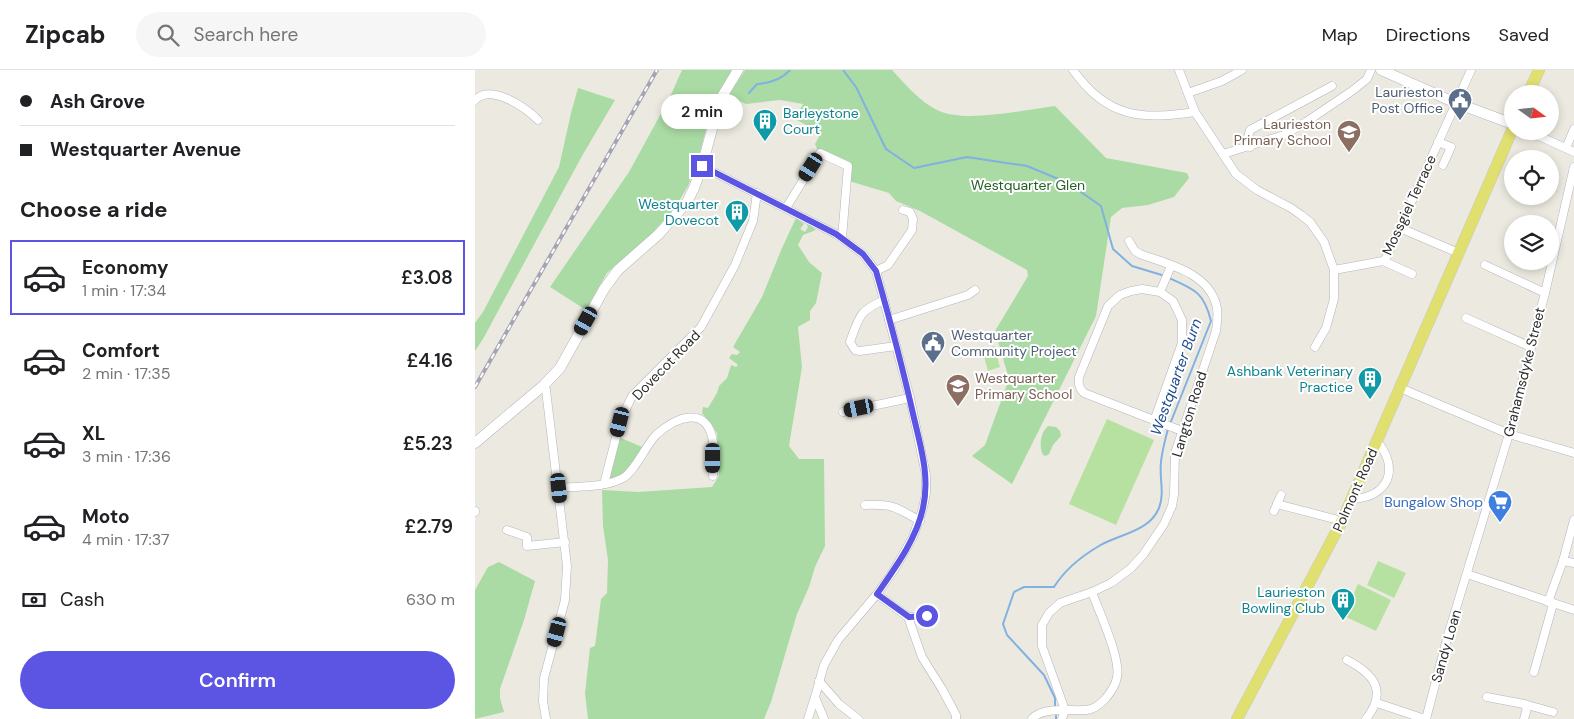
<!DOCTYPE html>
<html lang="en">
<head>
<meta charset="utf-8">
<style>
  :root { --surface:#fff; --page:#f6f6f6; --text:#202124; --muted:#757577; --line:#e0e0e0; --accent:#5c55e4 }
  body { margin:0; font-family:"DM Sans",sans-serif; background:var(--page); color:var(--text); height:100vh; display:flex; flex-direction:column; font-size:19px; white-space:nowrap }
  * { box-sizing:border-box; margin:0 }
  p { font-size:16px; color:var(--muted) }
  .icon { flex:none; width:28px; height:28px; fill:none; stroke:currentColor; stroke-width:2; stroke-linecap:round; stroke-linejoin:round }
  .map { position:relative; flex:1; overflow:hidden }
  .side { display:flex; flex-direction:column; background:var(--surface); width:475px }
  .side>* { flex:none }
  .top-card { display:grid; align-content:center; height:110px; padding:0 20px; background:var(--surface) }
  .needle { width:32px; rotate:105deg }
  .fabs { position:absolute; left:1029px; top:15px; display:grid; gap:10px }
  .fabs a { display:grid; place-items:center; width:55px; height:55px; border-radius:50%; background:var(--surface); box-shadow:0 2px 8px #0003; font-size:25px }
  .end { position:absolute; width:22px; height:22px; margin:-11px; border:6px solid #5c55e4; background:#fff; box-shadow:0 0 0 2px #fff }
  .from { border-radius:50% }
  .bubble { position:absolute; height:35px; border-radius:18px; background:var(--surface); box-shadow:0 2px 8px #0003; font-size:16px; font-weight:600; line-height:35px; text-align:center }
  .car { position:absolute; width:15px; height:30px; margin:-15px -8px; border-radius:6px; box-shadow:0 0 4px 1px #0007; background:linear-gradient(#222 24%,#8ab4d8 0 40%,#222 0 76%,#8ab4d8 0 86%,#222 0) }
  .top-card b { display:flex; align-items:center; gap:18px; height:48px; font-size:19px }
  .top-card b+b { border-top:1px solid var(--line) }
  .top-card i { width:12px; height:12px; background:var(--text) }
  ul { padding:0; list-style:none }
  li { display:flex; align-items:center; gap:15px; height:75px; margin:0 10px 8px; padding:0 10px; border:2px solid transparent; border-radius:0px }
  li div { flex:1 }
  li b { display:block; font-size:19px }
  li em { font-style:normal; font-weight:600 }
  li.selected { border-color:var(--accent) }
  li>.icon { width:45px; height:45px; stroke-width:1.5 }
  h2 { padding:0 20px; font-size:22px; line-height:60px }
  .pay { display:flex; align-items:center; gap:12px; height:55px; padding:0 20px; font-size:19px }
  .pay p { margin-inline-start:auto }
  .button { display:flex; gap:10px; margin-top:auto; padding:10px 20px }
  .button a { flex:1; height:58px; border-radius:30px; background:var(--accent); color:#fff; font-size:20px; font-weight:600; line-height:58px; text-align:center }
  header { display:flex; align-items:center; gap:30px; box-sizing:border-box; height:70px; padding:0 25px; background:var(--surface); border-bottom:1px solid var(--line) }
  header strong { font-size:24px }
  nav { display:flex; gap:28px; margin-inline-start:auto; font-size:18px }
  .search { width:350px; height:45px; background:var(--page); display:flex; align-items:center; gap:12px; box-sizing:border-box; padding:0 18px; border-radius:28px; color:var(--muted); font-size:19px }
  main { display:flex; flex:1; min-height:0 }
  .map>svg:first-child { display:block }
</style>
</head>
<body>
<header>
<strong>Zipcab</strong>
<div class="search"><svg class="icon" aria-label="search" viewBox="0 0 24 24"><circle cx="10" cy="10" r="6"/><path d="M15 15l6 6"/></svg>Search here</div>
<nav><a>Map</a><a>Directions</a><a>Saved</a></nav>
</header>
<main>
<section class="side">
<div class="top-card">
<b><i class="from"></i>Ash Grove</b>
<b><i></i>Westquarter Avenue</b>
</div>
<h2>Choose a ride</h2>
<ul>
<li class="selected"><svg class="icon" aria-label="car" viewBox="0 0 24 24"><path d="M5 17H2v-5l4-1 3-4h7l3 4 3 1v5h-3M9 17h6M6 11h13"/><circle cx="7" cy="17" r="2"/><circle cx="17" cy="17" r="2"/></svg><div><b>Economy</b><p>1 min · 17:34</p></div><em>£3.08</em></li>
<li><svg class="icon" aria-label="car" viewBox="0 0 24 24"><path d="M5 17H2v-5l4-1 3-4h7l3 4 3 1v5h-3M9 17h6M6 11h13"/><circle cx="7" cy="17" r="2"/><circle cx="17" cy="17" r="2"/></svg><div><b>Comfort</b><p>2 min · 17:35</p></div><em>£4.16</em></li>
<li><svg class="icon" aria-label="car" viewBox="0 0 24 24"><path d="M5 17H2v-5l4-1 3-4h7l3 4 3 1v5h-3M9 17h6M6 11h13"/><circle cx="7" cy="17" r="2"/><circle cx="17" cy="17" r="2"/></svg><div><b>XL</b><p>3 min · 17:36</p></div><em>£5.23</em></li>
<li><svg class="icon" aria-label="car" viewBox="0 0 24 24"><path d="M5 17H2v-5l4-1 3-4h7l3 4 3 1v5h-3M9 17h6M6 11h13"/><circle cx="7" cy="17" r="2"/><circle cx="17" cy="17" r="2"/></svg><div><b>Moto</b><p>4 min · 17:37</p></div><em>£2.79</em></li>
</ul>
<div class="pay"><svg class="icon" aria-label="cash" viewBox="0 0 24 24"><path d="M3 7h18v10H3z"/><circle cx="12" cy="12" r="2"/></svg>Cash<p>630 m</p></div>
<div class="button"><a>Confirm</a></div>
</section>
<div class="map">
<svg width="1099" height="649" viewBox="0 0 1099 649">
  <rect width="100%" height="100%" fill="#eceae0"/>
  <g fill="#aadba4">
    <path d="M207 0H257L237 36 224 86 213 116 198 141 174 166 132 203 111 240 75 217 154 102 195 27Z"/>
    <path d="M270 0H417C431 15 445 32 464 41 492 53 548 40 580 36L631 88 712 103 714 108 699 127 673 135 647 138 636 147 621 246 537 414 497 386 510 375 534 309 520 261 553 206 552 200 445 141 421 131 414 123 374 111 375 95 343 81 340 74 346 63 320 49 328 34 305 30 271 34 253 26Z"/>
    <path d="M103 18 140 30 107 86 8 269 0 281V253L8 242 84 97 96 43Z"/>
    <path d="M321 148 329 154 325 159 330 162 333 157 332 155 333 154 341 160 328 165 323 175 334 192 347 203 341 233 335 241V250L323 257 327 297 314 376 324 389H349L350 476 340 497 334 517 322 544 296 632 289 649H113L110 623 115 578 120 576 126 529 132 523 133 490 128 456 127 420 163 422 237 417 244 406 242 363 227 343 228 337 233 338 242 323 244 316 252 308 256 295 261 297 263 295 254 288 257 284 262 285 265 282 258 277 287 227 307 178Z"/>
    <path d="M573 356 581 357 585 361 586 366 578 375 574 384 571 386 568 385C564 376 565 363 573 356Z"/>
    <path d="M141 366 172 379 150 407 129 414Z"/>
    <path d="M24 492 60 511 49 550 25 619V628L29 642 0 649V520L13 497Z"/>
  </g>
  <g fill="#b7e1a1">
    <path d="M519 276 525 297 513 301 507 280Z"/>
    <path d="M632 349 679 370 641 455 594 434Z"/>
    <path d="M903 491 931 503 919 528 892 515Z"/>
    <path d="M883 514 916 530 901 561 869 546Z"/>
  </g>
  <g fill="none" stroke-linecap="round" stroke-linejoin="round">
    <g stroke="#81b1e1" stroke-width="2">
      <path d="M368 0 381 17 411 79 439 98 492 87 552 96 593 113 626 136 638 179 657 196 690 206"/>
      <path d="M274 23 282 14C295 13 306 10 315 0"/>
      <path d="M694 208C719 219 729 222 736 251L695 354"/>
      <path d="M580 636V628L569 605 532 565 528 554 539 522 549 517H579C589 501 607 486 624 476 644 464 674 462 684 438 690 423 684 408 686 392 687 381 690 370 693 359"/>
      <path d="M581 646V649"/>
    </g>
    <defs>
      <g id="street">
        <path d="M598 0C632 48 666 50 720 42"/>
        <path d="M704 0 720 42 761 104 782 120 816 138 826 145 835 152 849 172 859 200V229L851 258 840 277"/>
        <path d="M713 23 747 11 767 0"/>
        <path d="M0 30C16 13 51 38 63 50"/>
        <path d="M1053 61 1099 82"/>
        <path d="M963 72 976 77 968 95"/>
        <path d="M775 77 773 67 775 60 857 16"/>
        <path d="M1091 78 1099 59"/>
        <path d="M748 84 809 65 831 52 877 21 892 9 896 0"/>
        <path d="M227 96 361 164 388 184 401 201 435 328 451 405V423L448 438 438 467 419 500 402 524 363 570 349 595 340 627 349 649"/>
        <path d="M311 138 345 83 373 96 367 168"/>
        <path d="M925 158 979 181"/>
        <path d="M908 191 937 204"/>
        <path d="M1010 195 1070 223"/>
        <path d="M859 200 908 191 911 188 996 0"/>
        <path d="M401 201 413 195 437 160 438 149 435 142 428 140"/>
        <path d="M685 222 696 196"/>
        <path d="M409 230C384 241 384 247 375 272L380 280 385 281 421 276"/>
        <path d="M991 248 1056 277"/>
        <path d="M414 250 493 225 500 220"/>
        <path d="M69 315 71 320 92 496 90 530 69 608 68 631 71 649"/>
        <path d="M925 318 1034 364 1099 383"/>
        <path d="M368 342 435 328"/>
        <path d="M679 351 707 273V250L698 231 685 222 667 219 656 221 645 225 633 236 604 307C603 314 604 318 609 323L707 361"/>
        <path d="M129 414 145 352 157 326 226 257 260 195 278 151 282 123"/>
        <path d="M84 418C104 416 129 418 148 408 160 401 171 375 181 365 200 347 233 334 238 372 240 383 238 395 238 406"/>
        <path d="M877 429C914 427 925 399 902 371"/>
        <path d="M802 434 867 451"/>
        <path d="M390 435C418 434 421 437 445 451"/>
        <path d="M0 441V442"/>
        <path d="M799 441 806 425"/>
        <path d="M32 460 52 467V476L90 472"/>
        <path d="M1088 491 1099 493"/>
        <path d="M992 504 1099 540"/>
        <path d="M402 524 433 547 452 546"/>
        <path d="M1073 532 1088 491 1099 450"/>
        <path d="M433 547 447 587 467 619 481 645V649"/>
        <path d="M872 590C899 604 913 621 891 649"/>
        <path d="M1059 602 1078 534"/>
        <path d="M344 611 364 634 383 649"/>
        <path d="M1012 627 1049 634 1052 638 1049 649"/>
        <path d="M902 633 950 649"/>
        <path d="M1049 634 1078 642"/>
        <path d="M333 649 340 627"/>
        <path d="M557 649C565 639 585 640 597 640 614 641 620 640 631 628 636 622 641 614 642 607 646 588 624 542 617 522"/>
        <path d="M587 649 590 640 567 576V555L574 543 585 533 617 522 636 513 655 499 668 485 689 454 697 436 699 424 700 383 741 261C742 252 744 243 741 234 732 202 692 194 665 184L660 181 654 171"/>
        <path d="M951 649 973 565 1034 364 1070 223 1099 97"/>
      </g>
      <g id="secondary">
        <path d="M906 0 981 33 1038 54"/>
        <path d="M0 373 69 315 85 298 129 219 143 200 184 164 212 132 219 118 227 96 245 30 263 0"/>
      </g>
      <g id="primary">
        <path d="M1053 24 1064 0"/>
        <path d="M762 649 867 451 1038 58"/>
      </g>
    </defs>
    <use href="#street" stroke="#b4b4be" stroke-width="9"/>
    <use href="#secondary" stroke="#b4b4be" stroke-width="11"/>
    <use href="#primary" stroke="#c8c8c8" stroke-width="12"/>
    <use href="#street" stroke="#fff" stroke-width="8"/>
    <use href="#secondary" stroke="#fff" stroke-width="10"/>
    <use href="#primary" stroke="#e0e071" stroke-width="11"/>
    <defs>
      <path id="rail" d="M0 317 182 0"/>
    </defs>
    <use href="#rail" stroke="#a5a4b4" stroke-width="4"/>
    <use href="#rail" stroke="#fff" stroke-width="2" stroke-dasharray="5.5" stroke-linecap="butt"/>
  </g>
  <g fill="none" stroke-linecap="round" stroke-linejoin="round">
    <path stroke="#5c55e4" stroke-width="6" d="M227 96 361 164 388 184 401 201C415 250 428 299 439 348 446 378 455 407 448 438 441 470 420 498 402 524L434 547 452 546"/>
  </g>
  <defs>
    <symbol id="civic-pin" viewBox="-11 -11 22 30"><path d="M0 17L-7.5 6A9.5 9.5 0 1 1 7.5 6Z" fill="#5c6f8a" stroke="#fff"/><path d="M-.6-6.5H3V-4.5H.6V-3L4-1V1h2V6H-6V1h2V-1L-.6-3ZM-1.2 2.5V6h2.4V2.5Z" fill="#fff"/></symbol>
    <symbol id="building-pin" viewBox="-11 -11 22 30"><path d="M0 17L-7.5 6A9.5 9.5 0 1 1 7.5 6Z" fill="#0f9aa8" stroke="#fff"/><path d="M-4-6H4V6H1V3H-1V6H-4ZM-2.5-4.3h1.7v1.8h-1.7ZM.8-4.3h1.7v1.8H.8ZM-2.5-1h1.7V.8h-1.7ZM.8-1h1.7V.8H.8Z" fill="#fff"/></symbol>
    <symbol id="school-pin" viewBox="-11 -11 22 30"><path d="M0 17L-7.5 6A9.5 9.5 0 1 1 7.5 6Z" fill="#8d6e63" stroke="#fff"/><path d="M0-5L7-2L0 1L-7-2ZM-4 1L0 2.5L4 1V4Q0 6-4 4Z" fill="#fff"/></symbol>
    <symbol id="supermarket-pin" viewBox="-11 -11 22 30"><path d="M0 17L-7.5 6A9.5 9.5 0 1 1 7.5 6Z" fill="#3f7fe0" stroke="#fff"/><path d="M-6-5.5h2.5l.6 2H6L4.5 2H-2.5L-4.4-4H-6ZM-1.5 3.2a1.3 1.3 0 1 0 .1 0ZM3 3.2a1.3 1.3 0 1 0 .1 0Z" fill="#fff"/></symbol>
  </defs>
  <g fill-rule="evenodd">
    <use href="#civic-pin" x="971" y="16" width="28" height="38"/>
    <use href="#building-pin" x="276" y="37" width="28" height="38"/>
    <use href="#school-pin" x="860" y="48" width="28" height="38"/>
    <use href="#building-pin" x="248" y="128" width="28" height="38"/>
    <use href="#civic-pin" x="444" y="259" width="28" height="38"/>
    <use href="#building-pin" x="881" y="295" width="28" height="38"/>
    <use href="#school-pin" x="469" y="302" width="28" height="38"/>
    <use href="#supermarket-pin" x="1011" y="418" width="28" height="38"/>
    <use href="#building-pin" x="854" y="516" width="28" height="38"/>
  </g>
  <g text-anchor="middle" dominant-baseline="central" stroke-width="4" stroke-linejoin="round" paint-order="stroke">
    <g font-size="14" fill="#4e5e75" stroke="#fff" text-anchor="end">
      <text x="968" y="22">Laurieston<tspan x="968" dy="16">Post Office</tspan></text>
      <text x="476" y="265" text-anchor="start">Westquarter<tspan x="476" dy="16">Community Project</tspan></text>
    </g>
    <g font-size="14" fill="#0d838f" stroke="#fff" text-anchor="end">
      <text x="308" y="43" text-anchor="start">Barleystone<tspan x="308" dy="16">Court</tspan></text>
      <text x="244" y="134">Westquarter<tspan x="244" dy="16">Dovecot</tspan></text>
      <text x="878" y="301">Ashbank Veterinary<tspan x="878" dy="16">Practice</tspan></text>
      <text x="850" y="522">Laurieston<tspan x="850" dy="16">Bowling Club</tspan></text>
    </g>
    <g font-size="14" fill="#785e54" stroke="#fff" text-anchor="end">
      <text x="856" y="54">Laurieston<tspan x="856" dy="16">Primary School</tspan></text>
      <text x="500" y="308" text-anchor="start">Westquarter<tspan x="500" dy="16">Primary School</tspan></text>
    </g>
    <g font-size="14" fill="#246126" stroke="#fff">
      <text x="553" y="115">Westquarter Glen</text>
    </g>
    <g font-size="14" fill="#2c2c2c" stroke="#fff">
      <text transform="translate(934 135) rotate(-65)">Mossgiel Terrace</text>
      <text transform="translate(191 295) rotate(-46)">Dovecot Road</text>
      <text transform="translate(1049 302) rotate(-76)">Grahamsdyke Street</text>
      <text transform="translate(714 344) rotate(-73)">Langton Road</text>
      <text transform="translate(880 420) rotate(-66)">Polmont Road</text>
      <text transform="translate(971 576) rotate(-74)">Sandy Loan</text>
    </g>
    <g font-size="14" fill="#366cbe" stroke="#fff" text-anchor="end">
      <text x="1008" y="432">Bungalow Shop</text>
    </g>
    <g font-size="15" font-style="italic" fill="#1e4d8e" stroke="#fff">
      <text transform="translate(701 307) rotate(-70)">Westquarter Burn</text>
    </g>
  </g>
</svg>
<div class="fabs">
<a><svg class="needle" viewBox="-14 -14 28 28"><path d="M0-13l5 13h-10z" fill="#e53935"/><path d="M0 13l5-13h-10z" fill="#757577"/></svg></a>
<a><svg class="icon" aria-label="locate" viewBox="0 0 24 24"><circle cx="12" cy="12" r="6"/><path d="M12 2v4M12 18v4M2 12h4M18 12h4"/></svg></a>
<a><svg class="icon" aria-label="layers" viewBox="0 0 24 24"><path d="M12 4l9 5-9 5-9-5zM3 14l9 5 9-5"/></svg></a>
</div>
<i class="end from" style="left:452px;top:546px"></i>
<i class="end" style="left:227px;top:96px"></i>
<div class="bubble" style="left:186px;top:24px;width:82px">2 min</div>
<i class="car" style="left:336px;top:97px;rotate:212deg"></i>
<i class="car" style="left:111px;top:251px;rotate:209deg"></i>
<i class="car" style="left:384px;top:338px;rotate:258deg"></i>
<i class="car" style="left:145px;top:352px;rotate:194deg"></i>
<i class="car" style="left:238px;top:388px;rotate:180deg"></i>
<i class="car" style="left:84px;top:418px;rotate:174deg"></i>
<i class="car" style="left:82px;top:562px;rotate:195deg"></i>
</div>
</main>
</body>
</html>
